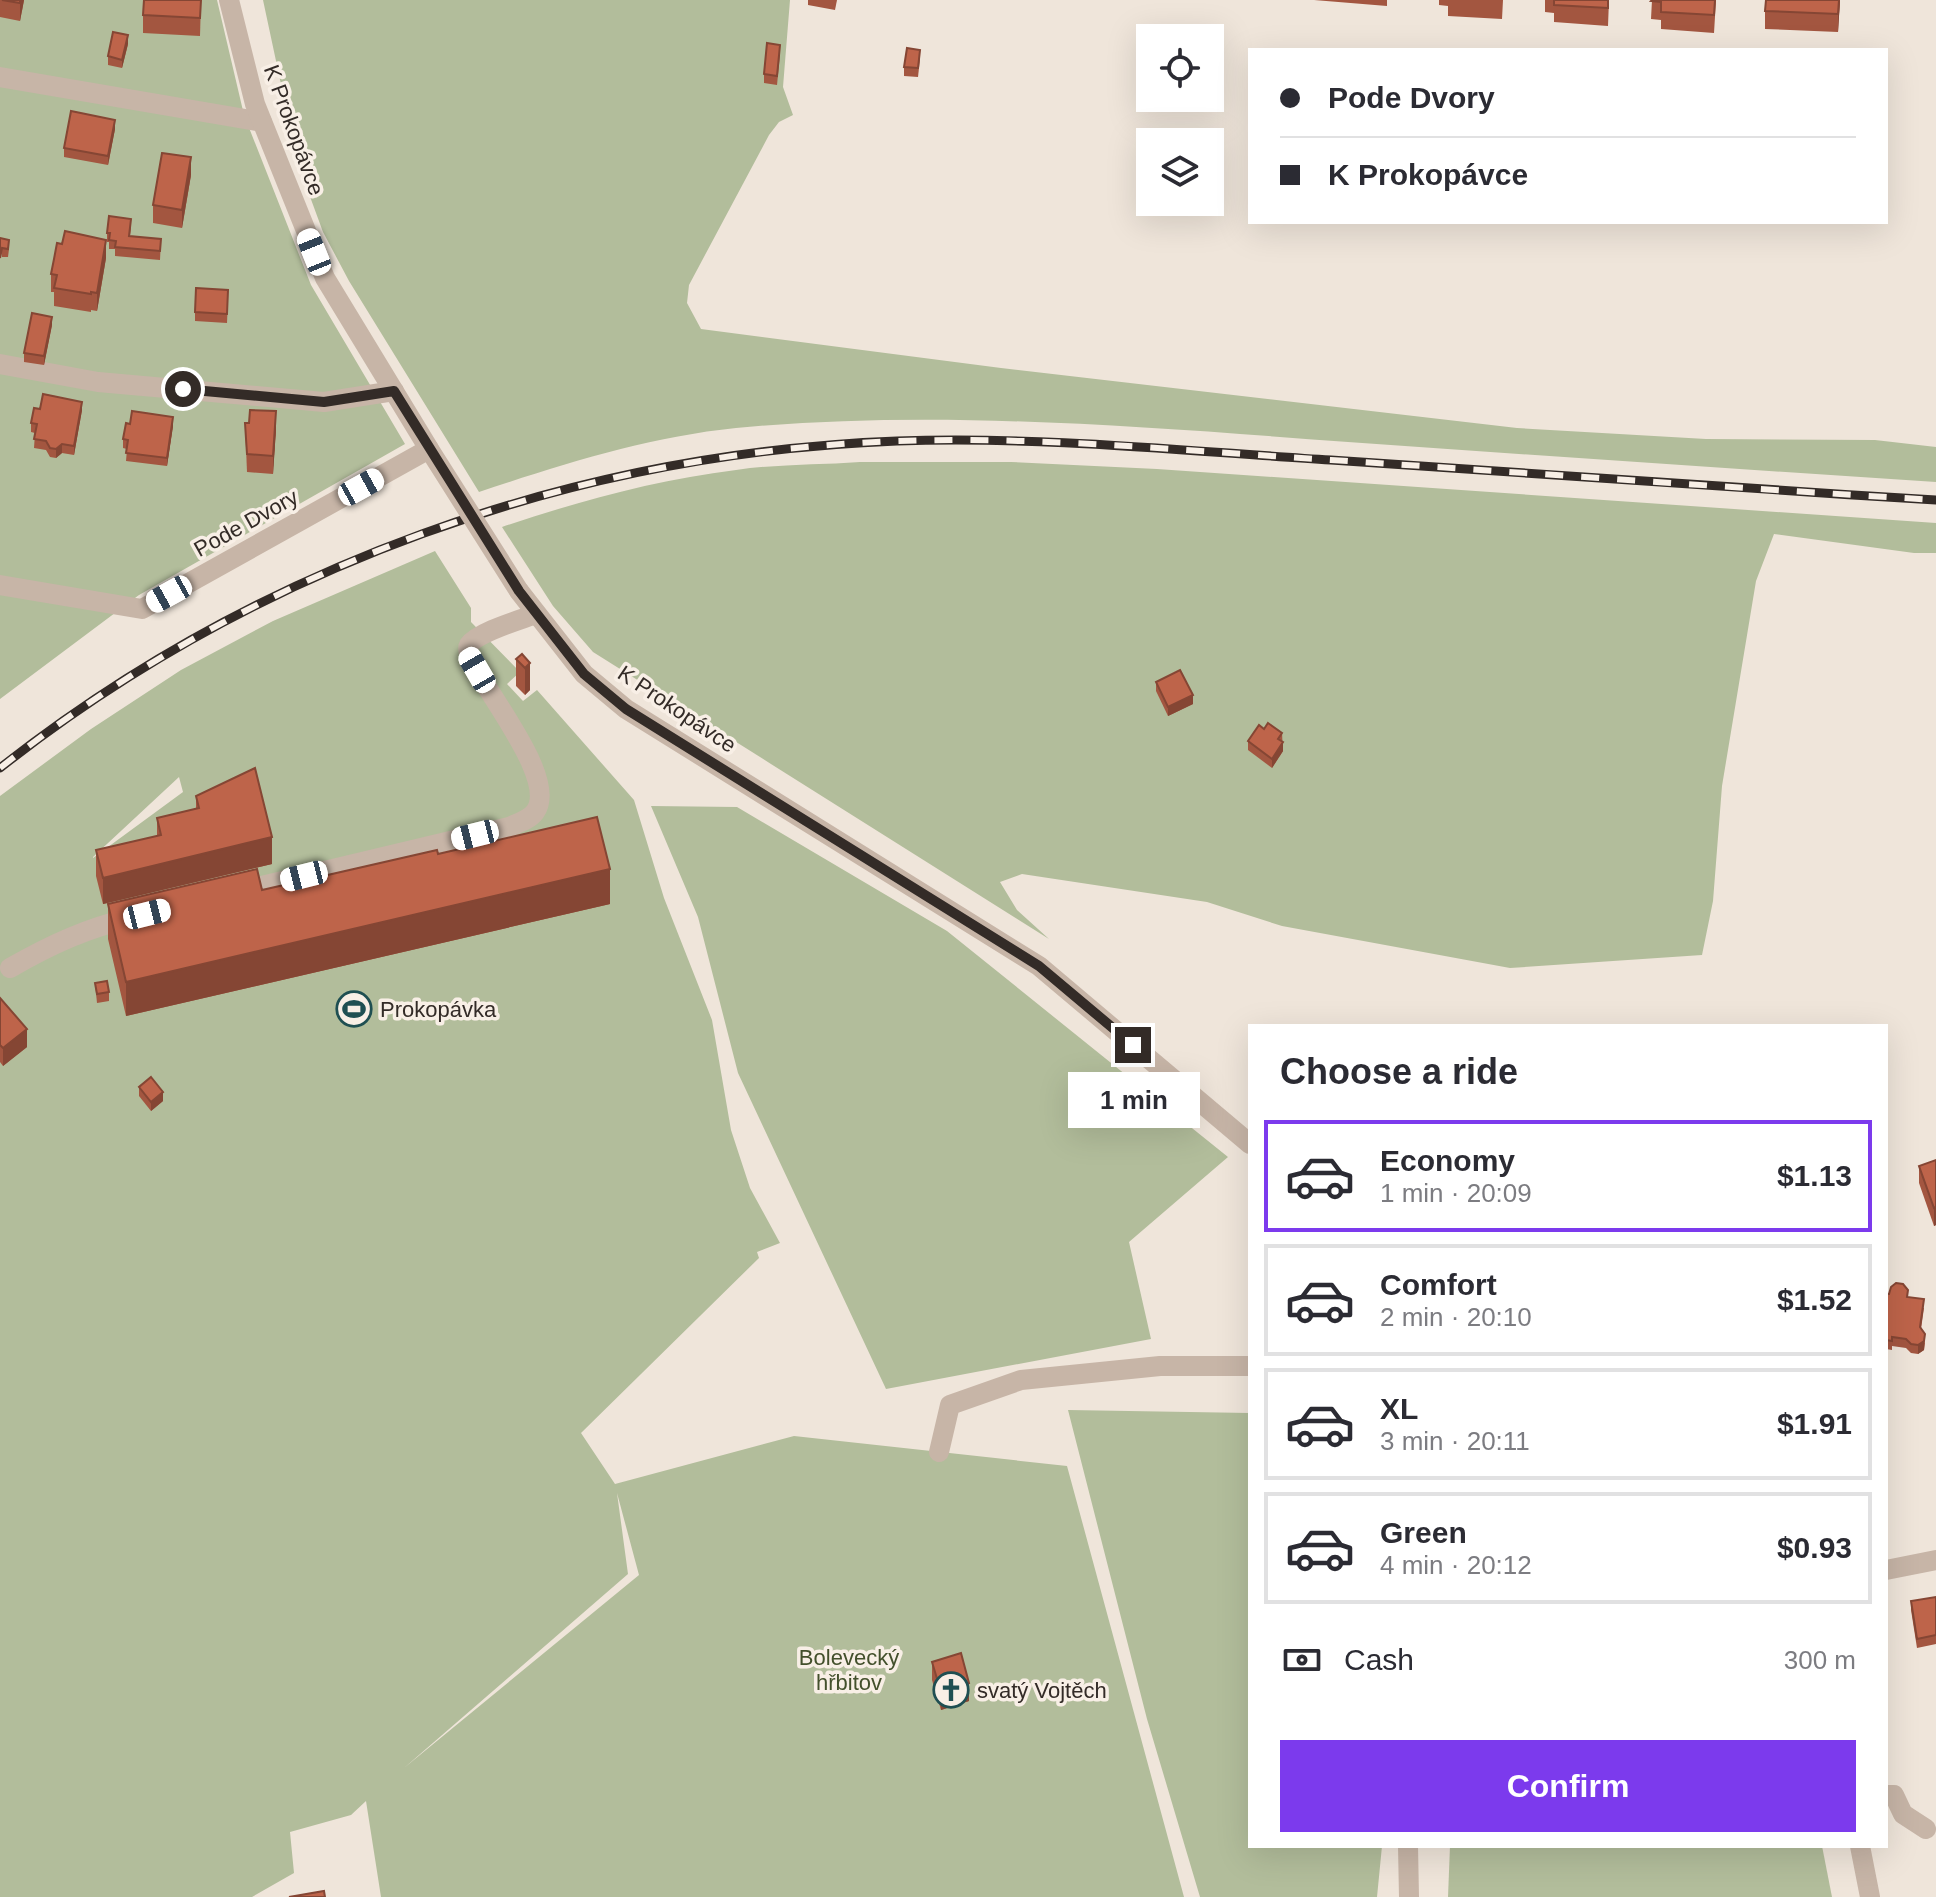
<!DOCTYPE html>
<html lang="en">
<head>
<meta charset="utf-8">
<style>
  :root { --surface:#fff; --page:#f2f2f3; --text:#2b2b33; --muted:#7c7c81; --line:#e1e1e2; --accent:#7c3aed }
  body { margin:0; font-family:Helvetica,sans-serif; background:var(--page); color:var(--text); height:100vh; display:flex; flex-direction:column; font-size:30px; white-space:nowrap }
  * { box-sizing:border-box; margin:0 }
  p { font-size:26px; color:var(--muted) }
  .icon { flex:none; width:44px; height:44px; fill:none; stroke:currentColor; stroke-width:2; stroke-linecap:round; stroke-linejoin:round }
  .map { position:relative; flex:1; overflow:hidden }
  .side { position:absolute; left:1248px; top:1024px; width:640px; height:824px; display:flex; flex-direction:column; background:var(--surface); border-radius:0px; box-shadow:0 8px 32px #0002 }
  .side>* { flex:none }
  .banner { position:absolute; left:1248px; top:48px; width:640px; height:176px; border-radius:0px; box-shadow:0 8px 32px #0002; display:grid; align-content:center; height:176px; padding:0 32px; background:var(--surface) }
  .controls { position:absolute; left:1136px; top:24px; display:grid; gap:16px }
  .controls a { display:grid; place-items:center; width:88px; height:88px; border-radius:0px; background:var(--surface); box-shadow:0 8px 32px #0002; font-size:40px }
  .end { position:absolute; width:36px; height:36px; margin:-18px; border:10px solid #332b27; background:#fff; box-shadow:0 0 0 4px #fff }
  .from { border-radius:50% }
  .bubble { position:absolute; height:56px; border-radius:0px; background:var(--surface); box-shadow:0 8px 32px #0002; font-size:26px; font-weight:700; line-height:56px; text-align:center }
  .car { position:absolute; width:24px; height:48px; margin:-24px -12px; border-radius:10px; box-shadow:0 0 6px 2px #0007; background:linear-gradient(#fff 24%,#345 0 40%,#fff 0 76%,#345 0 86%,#fff 0) }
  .banner b { display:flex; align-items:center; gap:28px; height:76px; font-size:30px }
  .banner b+b { border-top:2px solid var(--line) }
  .banner i { width:20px; height:20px; background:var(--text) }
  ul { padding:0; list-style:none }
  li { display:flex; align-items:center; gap:24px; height:112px; margin:0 16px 12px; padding:0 16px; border:4px solid var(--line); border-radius:0px }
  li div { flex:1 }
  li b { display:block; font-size:30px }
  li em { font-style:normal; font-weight:700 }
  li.active { border-color:var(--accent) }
  li>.icon { width:72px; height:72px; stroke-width:1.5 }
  h2 { padding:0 32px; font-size:36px; line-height:96px }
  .pay { display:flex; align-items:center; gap:20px; height:88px; padding:0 32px; font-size:30px }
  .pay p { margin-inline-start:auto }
  .primary-button { display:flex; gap:16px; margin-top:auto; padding:16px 32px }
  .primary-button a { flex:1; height:92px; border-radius:0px; background:var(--accent); color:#fff; font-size:32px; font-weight:700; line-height:92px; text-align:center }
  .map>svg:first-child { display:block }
</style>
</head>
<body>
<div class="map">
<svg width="1936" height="1897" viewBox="0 0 1936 1897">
  <rect width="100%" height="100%" fill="#efe5da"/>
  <g fill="#b2bd9b" fill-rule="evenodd">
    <path d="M0 0H217L244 115 311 285 405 444 139 595 0 699Z"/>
    <path d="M263 0H790L783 87 793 115 779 122 769 135 689 285 687 303 701 329 1001 368 1517 428 1706 439 1875 440 1936 447V482C1740 469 1544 456 1348 442 1145 427 939 409 736 428 648 437 563 464 479 492L349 281 323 232 298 164Z"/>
    <path d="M860 462H1011L1157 469 1936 523V553H1914L1774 534 1756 581 1722 786 1713 901 1702 955 1510 968 1282 926 1207 902 1022 874 1000 882 1017 910 1049 939 593 652 553 606 502 527C579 501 656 480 736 470 777 464 819 465 860 462Z"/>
    <path d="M435 551 471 608V622L520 672 507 684 523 701 537 690 634 800 664 898 712 1020 731 1130 750 1188 780 1243 757 1252 759 1258 581 1433 615 1484 794 1436 1067 1466 1184 1897H381L366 1801 351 1815 290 1832 294 1873 252 1897H0V796L91 729 181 670 273 621ZM179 777 183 792 93 858V857ZM617 1493 639 1575 404 1768 628 1574Z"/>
    <path d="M651 806 737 807 947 931 1228 1157 1129 1242 1151 1339 886 1389 738 1073 698 917Z"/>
    <path d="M1068 1410 1250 1413V1846H1382L1377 1897H1200L1147 1719Z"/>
    <path d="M1450 1846H1822L1832 1897H1448Z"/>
  </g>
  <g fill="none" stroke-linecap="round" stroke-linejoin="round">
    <g stroke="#c7b5a7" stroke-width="20">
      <path d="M0 77 262 122"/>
      <path d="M0 364 98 382 324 402 394 391"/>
      <path d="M0 585 142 609 429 449 325 278 255 104 229 0"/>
      <path d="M519 591 584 674 626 709 1039 966 1250 1144"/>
      <path d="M236 892 509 827C518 823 529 820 535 812 563 774 458 663 469 645 478 632 520 620 536 614"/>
      <path d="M10 968C52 944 87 928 134 917"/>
      <path d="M939 1452 950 1405 1021 1380 1160 1366H1250"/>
      <path d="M1886 1570 1936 1560"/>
      <path d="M1886 1795H1894L1903 1814 1926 1829"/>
      <path d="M1408 1846 1409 1897"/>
      <path d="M1860 1846 1870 1897"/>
    </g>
    <defs>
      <path id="rail" d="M0 768C255 567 573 453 897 441 1041 436 1187 451 1331 460 1532 473 1734 488 1936 500"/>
    </defs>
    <use href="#rail" stroke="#332b27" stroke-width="9"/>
    <use href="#rail" stroke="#f8efe6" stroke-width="6" stroke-dasharray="18" stroke-linecap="butt"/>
    <path stroke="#c7b5a7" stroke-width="20" d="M429 449 519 591"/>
  </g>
  <g fill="#a35640">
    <path d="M0 0H24L20 21 0 17Z"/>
    <path d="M201 0 200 36 143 33V15Z"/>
    <path d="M808 0H837L835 10 808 5Z"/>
    <path d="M1314 0H1387V6Z"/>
    <path d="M1439 0H1503L1502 19 1448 16V6L1439 5Z"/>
    <path d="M1545 0H1609L1608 26 1554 22V13L1545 12Z"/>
    <path d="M1652 0H1716L1714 33 1661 29V20L1651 19Z"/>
    <path d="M1840 0 1838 32 1765 29V11Z"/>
    <path d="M128 44 122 68 108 65V56Z"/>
    <path d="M780 54 777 85 764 83V74Z"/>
    <path d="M920 59 918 77 904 76V67Z"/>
    <path d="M115 129 108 165 64 157V148Z"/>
    <path d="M191 175 182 228 153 223V205Z"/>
    <path d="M131 228 130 236 161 239 160 260 115 256V249H109V242H107V233Z"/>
    <path d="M0 238 9 249 8 257H2Z"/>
    <path d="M106 258 97 311 91 310V312L54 306V292H51V274Z"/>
    <path d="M228 299 227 323 195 321V312Z"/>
    <path d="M52 325 44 365 24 362V353Z"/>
    <path d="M82 410 74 455 62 453 56 458 50 457 46 450 34 448 35 433 31 432V423Z"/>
    <path d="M245 423 276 429 273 474 247 472Z"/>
    <path d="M173 426 167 466 126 461 127 449 123 448V439Z"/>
    <path d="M516 659 530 663V690L525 695 516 686Z"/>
    <path d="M1156 682 1193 704 1168 716 1156 691Z"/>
    <path d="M1264 729 1282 733 1283 751 1272 768 1248 750V741Z"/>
    <path d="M196 796 272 864 103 904 96 876V850L157 836V818L196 809Z"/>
    <path d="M438 854 610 904 126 1016 108 939V904L262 890Z"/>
    <path d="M95 983 109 992V1001L97 1003Z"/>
    <path d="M0 998 27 1047 3 1066 0 1062Z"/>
    <path d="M139 1087 163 1101 151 1111 139 1096Z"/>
    <path d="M1936 1160V1225L1934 1226 1919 1183V1166Z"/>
    <path d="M1886 1294 1908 1297 1924 1308 1921 1329 1925 1343 1924 1350 1918 1354 1911 1353 1906 1348 1892 1346V1350L1886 1349Z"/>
    <path d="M1936 1597V1644L1917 1648 1911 1610V1601Z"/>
    <path d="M932 1662 969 1701 941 1710 932 1680Z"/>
  </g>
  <g fill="#854634">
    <path d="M20 0H24L20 21Z"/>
    <path d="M1839 0H1840L1838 32V14Z"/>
    <path d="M128 35V44L122 68V60Z"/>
    <path d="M115 120V129L108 165V156Z"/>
    <path d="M191 157V175L182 228V210Z"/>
    <path d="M106 240V258L97 311V293Z"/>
    <path d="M52 317V325L44 365V356Z"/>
    <path d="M82 402V410L74 455V446Z"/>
    <path d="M276 411V429L273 474V456Z"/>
    <path d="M173 417V426L167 466V458Z"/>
    <path d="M62 444V453L56 458V449Z"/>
    <path d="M530 663V690L525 695V668Z"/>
    <path d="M1193 695V704L1168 716V707Z"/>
    <path d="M1283 742V751L1272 768V759Z"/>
    <path d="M272 837V864L103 904V878Z"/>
    <path d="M610 869V904L126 1016V982Z"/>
    <path d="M27 1029V1047L3 1066V1048Z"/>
    <path d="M163 1092V1101L151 1111V1102Z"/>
    <path d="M1936 1207V1225L1934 1226V1208Z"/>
    <path d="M1925 1334 1924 1350 1918 1354V1345Z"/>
    <path d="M969 1683V1701L941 1710V1692Z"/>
  </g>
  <g fill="#be644a" stroke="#854634" stroke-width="2">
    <path d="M2 0H20V3Z"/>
    <path d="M144 0H201L200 18 143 15Z"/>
    <path d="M1554 0H1608V8L1554 5Z"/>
    <path d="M1652 0H1715L1714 15 1661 12V2L1651 1Z"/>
    <path d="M1766 0H1839L1838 14 1765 11Z"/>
    <path d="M113 32 128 35 122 60 108 56Z"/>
    <path d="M767 43 780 45 777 76 764 74Z"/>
    <path d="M907 48 920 50 918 68 904 67Z"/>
    <path d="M71 111 115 120 108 156 64 148Z"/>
    <path d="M162 153 191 157 182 210 153 205Z"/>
    <path d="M109 216 131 219 129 236 161 239 160 251 115 247 116 241 109 240 110 233H107Z"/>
    <path d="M65 231 106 240 97 293 91 292V294L54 288 57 275 51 274 54 259 57 243 62 244Z"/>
    <path d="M0 238 9 240 8 249 2 248 0 258Z"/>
    <path d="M196 288 228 290 227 314 195 312Z"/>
    <path d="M32 313 52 317 44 356 24 353Z"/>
    <path d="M43 394 82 402 74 446 62 444 56 449 50 448 46 441 34 439 37 424 31 423 34 408 40 409Z"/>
    <path d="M250 410 276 411 273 456 247 454 245 423H249Z"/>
    <path d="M132 411 173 417 167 458 126 453 128 440 123 439 126 423 130 424Z"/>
    <path d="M522 654 530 663 525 668 516 659Z"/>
    <path d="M1180 670 1193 695 1168 707 1156 682Z"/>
    <path d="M1268 723 1282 733 1278 739 1283 742 1272 759 1248 741 1259 725 1264 729Z"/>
    <path d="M255 768 272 837 103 878 96 850 161 835 157 818 199 808 196 796Z"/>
    <path d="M597 817 610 869 126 982 108 904 257 869 262 890 437 850 438 854Z"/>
    <path d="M107 981 109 992 97 994 95 983Z"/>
    <path d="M0 998 27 1029 3 1048 0 1045Z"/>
    <path d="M151 1077 163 1092 151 1102 139 1087Z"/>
    <path d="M1936 1160V1207L1934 1208 1919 1166Z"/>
    <path d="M1896 1283 1903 1284 1908 1290 1907 1297 1924 1299 1920 1327 1925 1334 1924 1341 1918 1345 1911 1344 1906 1339 1892 1337V1341L1886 1340V1294H1889L1891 1287Z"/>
    <path d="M1936 1597V1635L1917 1639 1911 1601Z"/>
    <path d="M961 1653 969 1683 941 1692 932 1662Z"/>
    <path d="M324 1891 325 1897H289Z"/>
  </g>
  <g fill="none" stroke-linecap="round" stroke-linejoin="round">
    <path stroke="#332b27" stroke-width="10" d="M183 389 324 402 394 391 519 591 584 674 626 709 1039 966 1133 1045"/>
  </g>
  <defs>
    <symbol id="stadium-ring" viewBox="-11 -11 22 22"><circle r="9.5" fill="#f8efe6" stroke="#1f4f52" stroke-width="1.5"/><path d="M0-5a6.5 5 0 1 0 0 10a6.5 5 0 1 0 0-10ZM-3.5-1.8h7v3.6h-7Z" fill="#1f4f52"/></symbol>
    <symbol id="church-ring" viewBox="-11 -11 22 22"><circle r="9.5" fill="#f8efe6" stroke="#1f4f52" stroke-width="1.5"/><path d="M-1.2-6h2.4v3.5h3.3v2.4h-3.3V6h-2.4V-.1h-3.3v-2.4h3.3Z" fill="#1f4f52"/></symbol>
  </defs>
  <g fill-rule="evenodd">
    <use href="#stadium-ring" x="334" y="989" width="40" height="40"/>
    <use href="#church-ring" x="931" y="1670" width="40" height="40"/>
  </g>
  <g text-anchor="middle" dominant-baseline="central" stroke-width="7" stroke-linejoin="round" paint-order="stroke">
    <g font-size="22" fill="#332b27" stroke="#f8efe6">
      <text transform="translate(294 130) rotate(70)">K Prokopávce</text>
      <text transform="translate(246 523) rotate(-29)">Pode Dvory</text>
      <text transform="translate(677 709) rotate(34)">K Prokopávce</text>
    </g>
    <g font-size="22" fill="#332b27" stroke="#f8efe6" text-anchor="start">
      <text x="380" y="1009">Prokopávka</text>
      <text x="977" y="1690">svatý Vojtěch</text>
    </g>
    <g font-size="22" fill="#43502c" stroke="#f8efe6">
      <text x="849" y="1657">Bolevecký<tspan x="849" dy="25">hřbitov</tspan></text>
    </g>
  </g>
</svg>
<div class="controls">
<a><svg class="icon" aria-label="locate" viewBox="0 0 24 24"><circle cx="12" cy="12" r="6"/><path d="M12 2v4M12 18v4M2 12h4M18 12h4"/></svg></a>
<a><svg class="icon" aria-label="layers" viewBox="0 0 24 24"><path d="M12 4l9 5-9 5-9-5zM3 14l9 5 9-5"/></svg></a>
</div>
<i class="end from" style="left:183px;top:389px"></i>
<i class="end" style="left:1133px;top:1045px"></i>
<div class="bubble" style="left:1068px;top:1072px;width:132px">1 min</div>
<i class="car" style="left:314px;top:252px;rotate:338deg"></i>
<i class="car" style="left:361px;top:487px;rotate:61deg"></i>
<i class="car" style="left:169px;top:594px;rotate:241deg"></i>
<i class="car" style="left:477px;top:670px;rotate:330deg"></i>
<i class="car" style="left:475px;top:835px;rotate:256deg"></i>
<i class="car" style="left:304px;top:876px;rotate:256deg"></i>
<i class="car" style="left:147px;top:914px;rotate:76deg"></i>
<div class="banner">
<b><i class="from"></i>Pode Dvory</b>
<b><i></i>K Prokopávce</b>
</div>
<section class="side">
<h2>Choose a ride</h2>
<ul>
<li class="active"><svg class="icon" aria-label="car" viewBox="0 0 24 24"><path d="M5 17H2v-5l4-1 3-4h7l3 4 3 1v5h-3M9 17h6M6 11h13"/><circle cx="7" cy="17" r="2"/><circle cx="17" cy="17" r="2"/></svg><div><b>Economy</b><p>1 min · 20:09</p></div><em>$1.13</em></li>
<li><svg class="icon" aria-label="car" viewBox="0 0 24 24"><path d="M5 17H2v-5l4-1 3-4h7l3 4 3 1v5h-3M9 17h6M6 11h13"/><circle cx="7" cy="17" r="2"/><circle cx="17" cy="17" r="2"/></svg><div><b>Comfort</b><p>2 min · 20:10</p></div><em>$1.52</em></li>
<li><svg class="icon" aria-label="car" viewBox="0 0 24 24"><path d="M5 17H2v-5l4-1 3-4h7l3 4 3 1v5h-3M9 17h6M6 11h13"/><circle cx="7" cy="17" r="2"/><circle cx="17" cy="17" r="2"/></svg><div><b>XL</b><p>3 min · 20:11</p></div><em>$1.91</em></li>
<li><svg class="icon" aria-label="car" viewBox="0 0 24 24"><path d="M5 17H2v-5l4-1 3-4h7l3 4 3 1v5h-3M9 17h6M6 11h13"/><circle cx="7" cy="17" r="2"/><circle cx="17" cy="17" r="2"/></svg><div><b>Green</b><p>4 min · 20:12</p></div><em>$0.93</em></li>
</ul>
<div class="pay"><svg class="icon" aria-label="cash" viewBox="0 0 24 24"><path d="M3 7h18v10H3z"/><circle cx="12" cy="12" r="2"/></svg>Cash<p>300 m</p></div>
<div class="primary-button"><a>Confirm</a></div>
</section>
</div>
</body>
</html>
